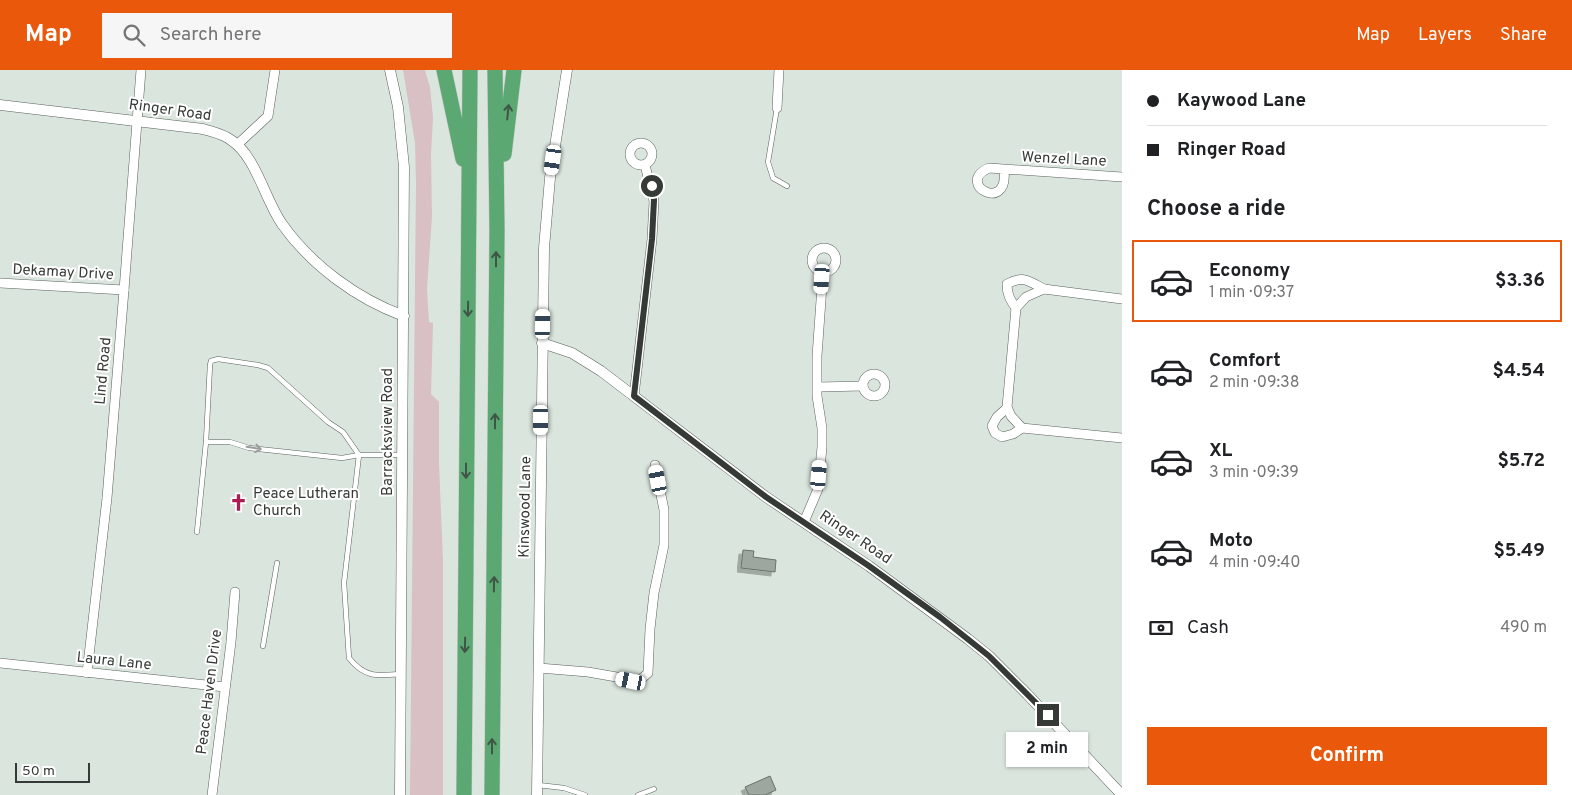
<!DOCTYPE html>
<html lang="en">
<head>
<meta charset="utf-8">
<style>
  :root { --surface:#fff; --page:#f6f6f6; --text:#202124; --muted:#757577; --line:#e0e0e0; --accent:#ea580c }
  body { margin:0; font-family:Overpass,sans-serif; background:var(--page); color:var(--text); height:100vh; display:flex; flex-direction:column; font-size:19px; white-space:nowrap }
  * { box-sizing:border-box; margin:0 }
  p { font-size:16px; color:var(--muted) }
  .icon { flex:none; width:28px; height:28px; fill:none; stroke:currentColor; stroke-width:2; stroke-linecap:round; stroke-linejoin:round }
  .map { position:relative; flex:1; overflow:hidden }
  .panel { display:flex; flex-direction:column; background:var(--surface); width:450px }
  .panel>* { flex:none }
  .guide { display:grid; align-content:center; height:110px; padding:0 25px; background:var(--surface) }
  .scale { position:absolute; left:15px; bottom:12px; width:75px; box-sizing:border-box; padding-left:5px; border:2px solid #363a37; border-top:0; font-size:14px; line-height:18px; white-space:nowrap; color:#363a37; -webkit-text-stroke:4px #fff; paint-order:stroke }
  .end { position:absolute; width:22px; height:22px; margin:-11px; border:6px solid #363a37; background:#fff; box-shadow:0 0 0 2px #fff }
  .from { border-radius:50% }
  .bubble { position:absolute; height:35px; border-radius:0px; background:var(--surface); box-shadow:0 1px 4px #0004; font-size:16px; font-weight:700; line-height:35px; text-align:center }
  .car { position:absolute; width:15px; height:30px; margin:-15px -8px; border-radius:6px; box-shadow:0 0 4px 1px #0007; background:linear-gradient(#fff 24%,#345 0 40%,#fff 0 76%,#345 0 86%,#fff 0) }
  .guide b { display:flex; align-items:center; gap:18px; height:48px; font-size:19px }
  .guide b+b { border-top:1px solid var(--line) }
  .guide i { width:12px; height:12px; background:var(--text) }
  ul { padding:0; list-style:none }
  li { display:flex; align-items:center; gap:15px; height:82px; margin:0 10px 8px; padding:0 15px; border:2px solid transparent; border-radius:0px }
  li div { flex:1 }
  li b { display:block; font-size:19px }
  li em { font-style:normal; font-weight:700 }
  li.selected { border-color:var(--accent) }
  li>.icon { width:45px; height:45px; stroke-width:1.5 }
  h2 { padding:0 25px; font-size:22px; line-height:60px }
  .pay { display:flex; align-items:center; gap:12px; height:55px; padding:0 25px; font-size:19px }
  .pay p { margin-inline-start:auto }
  .action { display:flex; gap:10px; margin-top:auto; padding:10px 25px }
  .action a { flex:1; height:58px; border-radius:0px; background:var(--accent); color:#fff; font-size:20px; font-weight:700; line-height:58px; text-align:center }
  header { display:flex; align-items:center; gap:30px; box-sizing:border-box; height:70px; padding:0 25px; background:var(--accent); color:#fff }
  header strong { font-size:24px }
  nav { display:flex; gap:28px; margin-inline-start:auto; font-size:18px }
  .search { width:350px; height:45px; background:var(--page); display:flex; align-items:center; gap:12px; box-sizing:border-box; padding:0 18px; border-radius:0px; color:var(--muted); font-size:19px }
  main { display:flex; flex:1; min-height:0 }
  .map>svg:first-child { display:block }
</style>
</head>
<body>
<header>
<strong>Map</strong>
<div class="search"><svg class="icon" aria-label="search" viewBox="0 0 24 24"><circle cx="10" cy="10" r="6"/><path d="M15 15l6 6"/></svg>Search here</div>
<nav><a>Map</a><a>Layers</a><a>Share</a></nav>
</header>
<main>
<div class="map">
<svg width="1122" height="725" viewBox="0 0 1122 725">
  <defs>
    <filter id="shadow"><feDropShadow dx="-4" dy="4" stdDeviation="0" flood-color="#0004"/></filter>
  </defs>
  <rect width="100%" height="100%" fill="#dae5dd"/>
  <path fill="#d8c0c5" d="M403 0H425L430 17 433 47 431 85 432 146 427 219 429 252 433 253 431 324 439 332V394L443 490V725H410L416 113 415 73Z"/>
  <g fill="#9da79f" stroke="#69726b" filter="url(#shadow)">
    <path d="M743 480 754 481 753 487 776 490 775 502 741 498Z"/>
    <path d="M770 706 776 720 765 725H749L745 717Z"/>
  </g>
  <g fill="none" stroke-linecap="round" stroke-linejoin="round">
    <defs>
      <g id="service">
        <path d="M777 38 768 92 773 108 787 116"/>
        <path d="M206 372H230L249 378 342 388 359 385H403"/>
        <path d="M197 462 206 372 210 295 211 291 218 289 258 295 268 298 328 352 343 362 359 385 344 513 349 588C365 608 377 606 401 604"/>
        <path d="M263 576 277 493"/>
        <path d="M538 715 564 718 585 725"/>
        <path d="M638 725 654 719"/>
      </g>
      <g id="minor">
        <path d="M777 38 779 0"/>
        <circle cx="641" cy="84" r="11"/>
        <path d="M238 74 268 46 275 0"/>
        <path d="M1004 100C1009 145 954 113 989 98L1122 107"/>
        <circle cx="824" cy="190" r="12"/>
        <path d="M0 213 124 220"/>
        <path d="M1122 229 1044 219 1026 227 1016 238 1007 337 1011 346 1022 358 1122 368"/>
        <path d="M1016 238C1010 230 1007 224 1007 214 1023 205 1029 211 1044 219"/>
        <circle cx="874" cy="315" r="11"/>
        <path d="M818 317 863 316"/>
        <path d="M634 326 652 169 654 131 645 95"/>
        <path d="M1007 338 997 347 992 356 995 363 1002 367 1013 364 1022 358"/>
        <path d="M804 452 818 419 822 377V358L817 326V286L823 202"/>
        <path d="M0 593 225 617"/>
        <path d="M539 598 588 602 639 611 648 603 650 559 654 523 664 475V440L655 395"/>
        <path d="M87 603 107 428 124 220 141 0"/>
        <path d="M212 725 231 572 235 522"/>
      </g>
      <g id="tertiary">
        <path d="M390 0 398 37 404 97 400 725"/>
        <path d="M0 35 203 59C213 62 223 64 231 70 256 86 265 130 282 154 311 195 357 229 404 246"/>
        <path d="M542 273 572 283 601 301 766 427 869 496 968 569 989 586 1027 624 1122 725"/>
        <path d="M537 725 544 178 550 108 567 0"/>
      </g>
      <g id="motorway">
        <path d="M444 0 463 89"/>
        <path d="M504 84 514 0"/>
        <path d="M464 725 470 0"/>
        <path d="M492 725 497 160 495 0"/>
      </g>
    </defs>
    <use href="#service" stroke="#59625b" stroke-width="5.5"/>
    <use href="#minor" stroke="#59625b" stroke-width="10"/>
    <use href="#tertiary" stroke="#59625b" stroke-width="11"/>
    <use href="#motorway" stroke="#c3c4c3" stroke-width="16"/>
    <use href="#service" stroke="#fff" stroke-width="4.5"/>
    <use href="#minor" stroke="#fff" stroke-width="9"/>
    <use href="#tertiary" stroke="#fff" stroke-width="10"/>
    <use href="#motorway" stroke="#5ba873" stroke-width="15"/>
  </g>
  <defs><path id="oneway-shaft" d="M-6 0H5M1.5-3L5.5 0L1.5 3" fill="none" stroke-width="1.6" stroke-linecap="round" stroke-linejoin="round" transform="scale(1.25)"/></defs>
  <g stroke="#3f5646">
    <use href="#oneway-shaft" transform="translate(508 42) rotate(-84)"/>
    <use href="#oneway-shaft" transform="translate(496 189) rotate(-90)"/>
    <use href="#oneway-shaft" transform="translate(468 239) rotate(91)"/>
    <use href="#oneway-shaft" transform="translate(495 351) rotate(-90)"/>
    <use href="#oneway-shaft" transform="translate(466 401) rotate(90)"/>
    <use href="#oneway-shaft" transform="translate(494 514) rotate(-89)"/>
    <use href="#oneway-shaft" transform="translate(465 575) rotate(91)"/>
    <use href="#oneway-shaft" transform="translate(492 676) rotate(-90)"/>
  </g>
  <use stroke="#9a9c9b" href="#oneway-shaft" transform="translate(254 378) rotate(10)"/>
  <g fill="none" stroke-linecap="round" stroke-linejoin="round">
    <path stroke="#363a37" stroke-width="6" d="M652 116 654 130 652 169 634 326 766 427 869 496 940 547 989 586 1048 645"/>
  </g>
  <defs>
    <symbol id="church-bare" viewBox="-9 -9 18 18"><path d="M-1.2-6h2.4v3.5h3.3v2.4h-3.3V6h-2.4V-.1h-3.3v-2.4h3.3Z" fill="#ac1b52" stroke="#fff" stroke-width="2.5" paint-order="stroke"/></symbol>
  </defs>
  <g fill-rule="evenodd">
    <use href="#church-bare" x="226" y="420" width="25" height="25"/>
  </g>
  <g text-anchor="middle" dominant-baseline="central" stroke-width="4" stroke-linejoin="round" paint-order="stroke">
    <g font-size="15" fill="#363a37" stroke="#fff">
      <text transform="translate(170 41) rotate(8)">Ringer Road</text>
      <text transform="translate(1064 90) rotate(3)">Wenzel Lane</text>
      <text transform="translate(63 203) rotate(3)">Dekamay Drive</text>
      <text transform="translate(104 301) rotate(-85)">Lind Road</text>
      <text transform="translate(388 362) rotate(-90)">Barracksview Road</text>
      <text transform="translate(526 437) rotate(-89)">Kinswood Lane</text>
      <text transform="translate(855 468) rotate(34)">Ringer Road</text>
      <text transform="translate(114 592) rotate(6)">Laura Lane</text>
      <text transform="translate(210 622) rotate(-83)">Peace Haven Drive</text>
    </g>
    <g font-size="15" fill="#363a37" stroke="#fff" text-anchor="start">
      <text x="253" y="424">Peace Lutheran<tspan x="253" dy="17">Church</tspan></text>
    </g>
  </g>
</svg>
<div class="scale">50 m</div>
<i class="end from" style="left:652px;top:116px"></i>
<i class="end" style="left:1048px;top:645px"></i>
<div class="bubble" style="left:1006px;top:662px;width:82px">2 min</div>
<i class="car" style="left:553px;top:90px;rotate:188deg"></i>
<i class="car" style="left:822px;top:209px;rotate:184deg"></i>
<i class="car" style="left:543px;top:254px;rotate:1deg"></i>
<i class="car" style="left:541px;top:350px;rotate:180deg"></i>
<i class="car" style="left:819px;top:405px;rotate:5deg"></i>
<i class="car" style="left:658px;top:410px;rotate:349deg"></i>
<i class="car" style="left:631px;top:611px;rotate:282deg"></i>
</div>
<section class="panel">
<div class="guide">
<b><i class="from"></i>Kaywood Lane</b>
<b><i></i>Ringer Road</b>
</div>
<h2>Choose a ride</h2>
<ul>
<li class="selected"><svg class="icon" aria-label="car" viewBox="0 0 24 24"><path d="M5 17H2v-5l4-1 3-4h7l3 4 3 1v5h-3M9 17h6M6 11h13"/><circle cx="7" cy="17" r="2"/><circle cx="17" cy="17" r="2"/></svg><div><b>Economy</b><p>1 min · 09:37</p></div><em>$3.36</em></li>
<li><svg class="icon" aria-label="car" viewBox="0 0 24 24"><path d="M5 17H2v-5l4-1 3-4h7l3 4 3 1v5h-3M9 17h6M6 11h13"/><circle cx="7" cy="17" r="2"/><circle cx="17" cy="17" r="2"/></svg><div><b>Comfort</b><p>2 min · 09:38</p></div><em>$4.54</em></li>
<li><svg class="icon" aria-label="car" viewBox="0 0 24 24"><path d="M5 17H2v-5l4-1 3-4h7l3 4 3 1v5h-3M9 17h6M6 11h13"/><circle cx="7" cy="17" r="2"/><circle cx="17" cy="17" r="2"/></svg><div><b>XL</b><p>3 min · 09:39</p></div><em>$5.72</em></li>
<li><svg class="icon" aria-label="car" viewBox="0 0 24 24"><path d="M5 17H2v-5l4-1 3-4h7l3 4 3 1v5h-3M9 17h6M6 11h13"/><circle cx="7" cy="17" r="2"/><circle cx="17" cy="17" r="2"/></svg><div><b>Moto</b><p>4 min · 09:40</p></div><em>$5.49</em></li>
</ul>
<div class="pay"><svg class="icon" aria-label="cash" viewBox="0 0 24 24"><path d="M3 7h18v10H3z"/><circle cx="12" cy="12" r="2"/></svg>Cash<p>490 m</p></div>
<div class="action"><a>Confirm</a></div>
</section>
</main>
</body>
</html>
